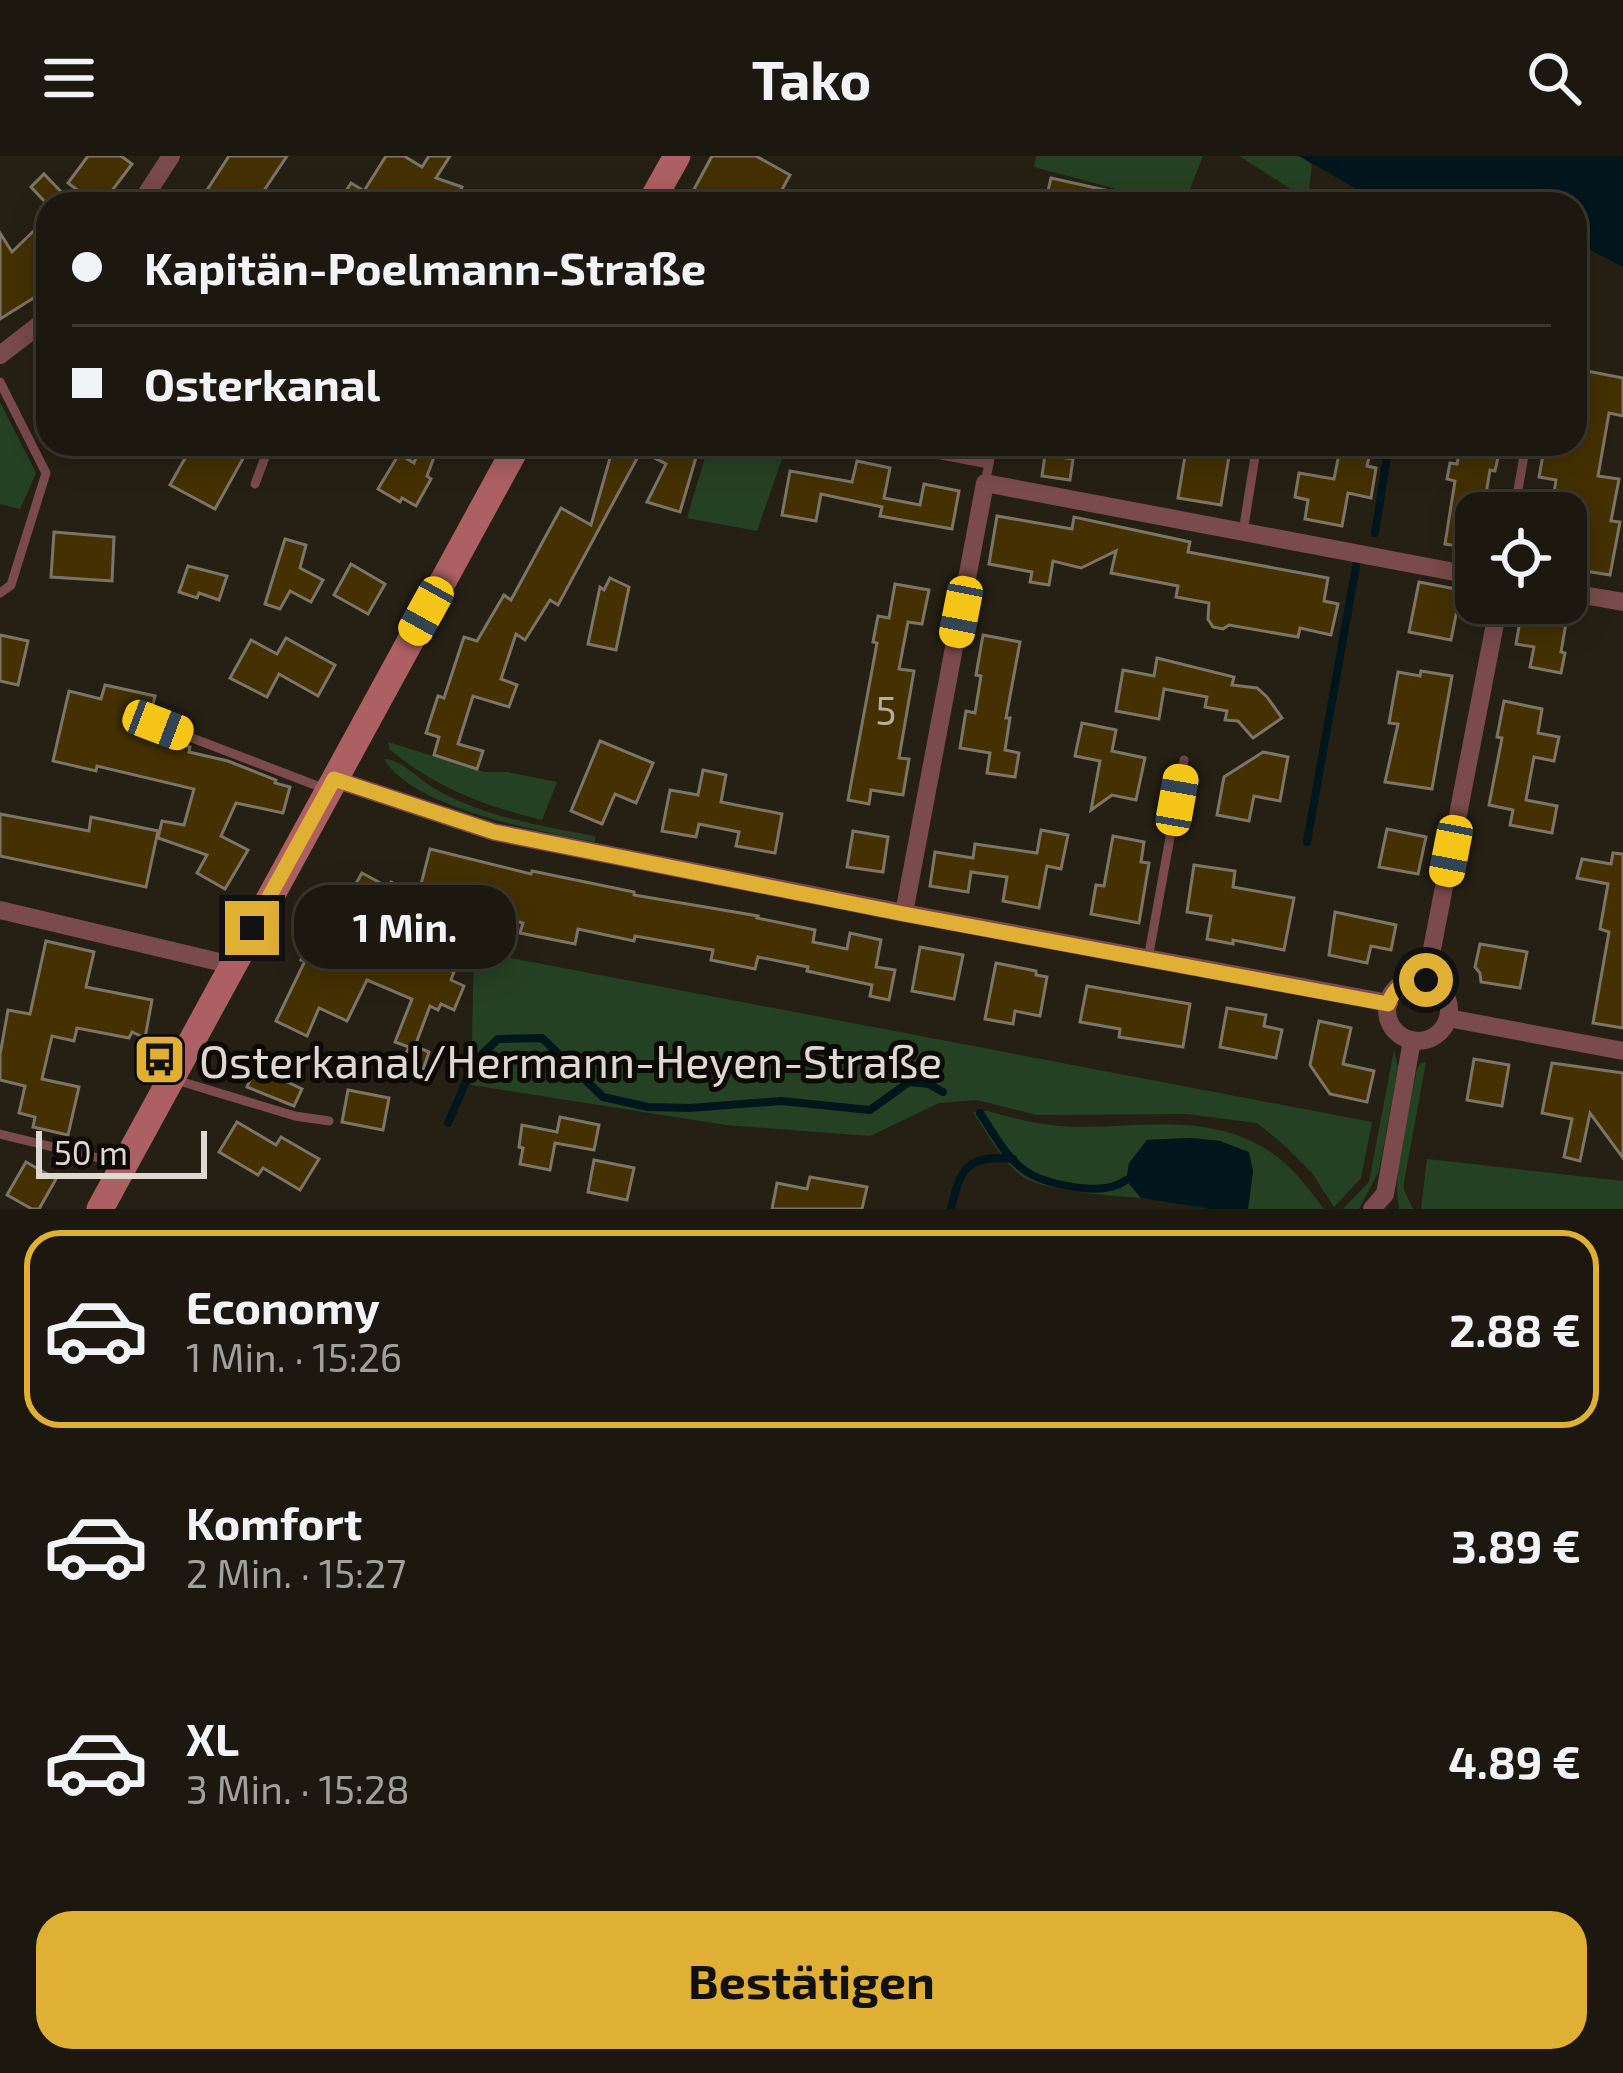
<!DOCTYPE html>
<html lang="de">
<head>
<meta charset="utf-8">
<style>
  :root { --surface:#1c180f; --page:#252118; --text:#f1f3f6; --muted:#a0a09e; --line:#3a372f; --accent:#e0b034 }
  body { margin:0; font-family:"Exo 2",sans-serif; background:var(--page); color:var(--text); height:100vh; display:flex; flex-direction:column; font-size:45px; white-space:nowrap }
  * { box-sizing:border-box; margin:0 }
  p { font-size:39px; color:var(--muted) }
  .icon { flex:none; width:66px; height:66px; fill:none; stroke:currentColor; stroke-width:2; stroke-linecap:round; stroke-linejoin:round }
  .map { position:relative; height:1053px; overflow:hidden }
  .panel { display:flex; flex-direction:column; background:var(--surface); flex:1 }
  .panel>* { flex:none }
  .guide { position:absolute; left:36px; top:36px; width:1551px; height:264px; border-radius:36px; box-shadow:0 6px 30px #0003,0 0 0 3px var(--line); display:grid; align-content:center; height:264px; padding:0 36px; background:var(--surface) }
  .controls { position:absolute; left:1455px; top:336px; display:grid; gap:24px }
  .controls a { display:grid; place-items:center; width:132px; height:132px; border-radius:24px; background:var(--surface); box-shadow:0 6px 30px #0003,0 0 0 3px var(--line); font-size:60px }
  .scale { position:absolute; left:36px; bottom:30px; width:171px; box-sizing:border-box; padding-left:12px; border:6px solid #ddd9d1; border-top:0; font-size:33px; line-height:42px; white-space:nowrap; color:#ddd9d1; -webkit-text-stroke:9px #0d0a06; paint-order:stroke }
  .end { position:absolute; width:54px; height:54px; margin:-27px; border:15px solid #e0b034; background:#111; box-shadow:0 0 0 6px #111 }
  .from { border-radius:50% }
  .bubble { position:absolute; height:84px; border-radius:36px; background:var(--surface); box-shadow:0 6px 30px #0003,0 0 0 3px var(--line); font-size:39px; font-weight:700; line-height:84px; text-align:center }
  .car { position:absolute; width:36px; height:72px; margin:-36px -18px; border-radius:15px; box-shadow:0 0 9px 3px #0007; background:linear-gradient(#f5c518 24%,#345 0 40%,#f5c518 0 76%,#345 0 86%,#f5c518 0) }
  .guide b { display:flex; align-items:center; gap:42px; height:114px; font-size:45px }
  .guide b+b { border-top:3px solid var(--line) }
  .guide i { width:30px; height:30px; background:var(--text) }
  ul { padding:21px 0 0; list-style:none }
  li { display:flex; align-items:center; gap:36px; height:198px; margin:0 24px 18px; padding:0 12px; border:6px solid transparent; border-radius:36px }
  li div { flex:1 }
  li b { display:block; font-size:45px }
  li em { font-style:normal; font-weight:700 }
  li.on { border-color:var(--accent) }
  li>.icon { width:108px; height:108px; stroke-width:1.5 }
  .cta { display:flex; gap:24px; margin-top:auto; padding:24px 36px }
  .cta a { flex:1; height:138px; border-radius:36px; background:var(--accent); color:#111; font-size:48px; font-weight:700; line-height:138px; text-align:center }
  header { display:flex; justify-content:space-between; align-items:center; height:156px; padding:0 36px; background:var(--surface); font-size:54px; font-weight:700 }
  .map>svg:first-child { display:block }
</style>
</head>
<body>
<header><svg class="icon" aria-label="menu" viewBox="0 0 24 24"><path d="M4 6h16M4 12h16M4 18h16"/></svg>Tako<svg class="icon" aria-label="search" viewBox="0 0 24 24"><circle cx="10" cy="10" r="6"/><path d="M15 15l6 6"/></svg></header>
<div class="map">
<svg width="1623" height="1053" viewBox="0 0 1623 1053">
  <rect width="100%" height="100%" fill="#262014"/>
  <g fill="#254123">
    <path d="M1036 0H1203L1184 48H1172L1034 11Z"/>
    <path d="M1239 0H1299L1312 8 1308 44Z"/>
    <path d="M0 246 36 317 20 353 0 348Z"/>
    <path d="M709 288H793L784 297 757 375 687 362Z"/>
    <path d="M388 586 484 616H507L557 626 542 664C482 649 439 633 390 594Z"/>
    <path d="M384 603C401 603 417 622 432 631 480 660 540 670 595 680V686C539 675 414 653 384 603Z"/>
    <path d="M474 795 1372 966 1361 1022 1334 1051 1312 1017 1283 988 1257 967 1187 958 1037 959 977 944 939 947 870 980 726 969 471 929Z"/>
    <path d="M1394 894 1398 911 1382 999 1378 1017 1359 1053H1343L1369 1026Z"/>
    <path d="M1426 906 1404 1026V1034L1413 1053H1399C1392 1007 1408 958 1417 913L1421 907Z"/>
    <path d="M987 955C1010 961 1035 968 1059 970 1127 975 1196 955 1259 989 1286 1003 1306 1029 1324 1053H1248L1253 1015 1221 985 1191 982 1147 984 1126 1024 1141 1042C1114 1040 1038 1035 1019 1018 1000 1002 987 977 973 956Z"/>
    <path d="M1427 1003 1623 1025V1053H1421Z"/>
  </g>
  <g fill="#00161d">
    <path d="M1299 0H1623V111L1575 86V48H1447L1364 37Z"/>
    <path d="M1191 982 1220 985 1249 996 1253 1015 1248 1053H1211L1141 1042 1126 1024 1129 1007 1147 984Z"/>
  </g>
  <g fill="none" stroke-linecap="round" stroke-linejoin="round">
    <g stroke="#00161d" stroke-width="8">
      <path d="M1375 377 1389 288"/>
      <path d="M1307 686 1356 410"/>
      <path d="M980 957C993 977 1007 1003 1027 1016 1049 1030 1105 1041 1126 1024"/>
      <path d="M448 967 475 905 498 883 542 882 603 941 648 951 690 952 781 945 870 954 909 926 929 928 943 936"/>
      <path d="M951 1053C960 1012 968 998 1013 1003"/>
    </g>
  </g>
  <g fill="#443000" stroke="#7c7466" stroke-width="3">
    <path d="M88 0H121L132 8 102 48H96L68 27Z"/>
    <path d="M229 0H287L255 48H198Z"/>
    <path d="M386 0H404L422 11 429 0H450L436 22 462 31 456 48H424L422 42 416 38 410 40 406 48H338L351 27 364 35Z"/>
    <path d="M712 0H756L790 19 774 48H686Z"/>
    <path d="M44 18 73 48H47L31 31Z"/>
    <path d="M1051 22 1132 40V48H1045Z"/>
    <path d="M48 61V133L0 163V77L12 96Z"/>
    <path d="M1587 215 1623 222V260L1609 257 1598 320 1619 323 1611 365 1620 366 1610 419 1566 412V357H1551L1556 324 1539 321 1545 288H1575V250L1580 251Z"/>
    <path d="M193 288H251L215 353 170 329Z"/>
    <path d="M421 288H439L427 320 431 323 416 350 402 342 400 346 378 333 399 298 414 307Z"/>
    <path d="M614 288H664L697 298 680 356 647 346 666 308 641 295 558 449 550 444 525 484 516 478 501 523 517 529 509 551 473 540 458 588 483 595 477 613 434 599 439 581 426 577 438 540 444 542 464 481 477 485 504 439 511 444 561 352 591 369Z"/>
    <path d="M1187 288H1231L1221 349 1178 342Z"/>
    <path d="M1341 288H1372L1367 310 1376 312 1371 342 1348 337 1342 370 1305 363 1308 344 1295 341 1299 317 1334 323Z"/>
    <path d="M1461 288H1501L1495 315 1490 314 1483 356 1476 355V393L1445 388 1455 325 1447 323 1450 307 1457 308Z"/>
    <path d="M1045 299 1073 303 1070 324 1042 320Z"/>
    <path d="M857 305 890 312 884 342 920 349 924 328 959 335 952 373 880 360 882 351 821 338 816 365 782 359 790 315 852 326Z"/>
    <path d="M997 360 1072 373 1074 361 1190 386 1188 396 1328 422 1324 445 1338 448 1331 479 1300 472 1298 481 1229 469 1223 473 1213 471 1208 463 1209 447 1176 441 1178 430 1111 417 1116 395 1081 412 1053 405 1049 429 1030 426 1032 416 989 408Z"/>
    <path d="M54 376 114 381 112 425 51 421Z"/>
    <path d="M285 383 306 389 300 412 323 424 311 446 290 435 280 453 265 448Z"/>
    <path d="M351 408 385 428 368 458 334 439Z"/>
    <path d="M188 410 227 420 219 444 199 437 197 442 179 436Z"/>
    <path d="M610 422 629 431 616 494 588 488 600 431 604 434Z"/>
    <path d="M1419 426 1461 434 1451 484 1409 476Z"/>
    <path d="M895 428 929 434 922 468 908 466 899 513 914 515 899 602 909 603 903 639 871 634 869 648 848 644 877 487 873 486 878 460 889 462Z"/>
    <path d="M1523 448 1568 456 1561 496 1565 497 1561 517 1530 511 1534 491 1516 488Z"/>
    <path d="M0 479 28 485 18 529 0 525Z"/>
    <path d="M983 479 1020 486 1006 562H1010L1005 594 1019 597 1015 621 987 617 990 597 960 592 966 555 975 557 981 520 976 519Z"/>
    <path d="M286 482 335 509 318 540 279 518 267 541 230 522 251 484 277 498Z"/>
    <path d="M1157 502 1234 521 1232 529 1257 532 1267 541 1282 562 1253 582 1238 565 1225 564 1227 555 1205 551 1207 541 1164 533 1159 563 1116 555 1123 514 1154 520Z"/>
    <path d="M1421 515 1452 520 1432 633 1385 626 1398 568 1389 567 1398 516 1420 520Z"/>
    <path d="M105 529 155 540 147 574 190 591 189 596 228 605 276 624 275 627 290 631 283 657 236 647 221 680 248 694 225 733 197 717 207 699 158 682 162 665 184 669 194 633 97 610 96 615 53 605 69 535 101 543Z"/>
    <path d="M1504 545 1542 553 1538 577 1559 581 1554 605 1534 601 1526 644 1557 650 1552 677 1510 669 1513 654 1489 649 1502 582 1497 581Z"/>
    <path d="M1082 567 1116 574 1112 595 1145 602 1136 644 1112 639 1091 654 1100 605 1075 600Z"/>
    <path d="M600 585 653 607 636 647 615 638 602 668 571 655Z"/>
    <path d="M1263 596 1288 601 1280 645 1254 640 1249 665 1217 659 1224 621Z"/>
    <path d="M703 614 726 619 721 646 782 658 775 697 736 690 739 676 699 668 696 681 662 675 670 634 698 639Z"/>
    <path d="M0 658 89 675 91 661 158 675 146 731 0 700Z"/>
    <path d="M1387 673 1426 681 1418 718 1379 711Z"/>
    <path d="M1041 674 1068 679 1061 713 1047 710 1039 752 1003 745 1007 721 971 716 968 736 930 730 935 696 973 702 975 688 1037 697Z"/>
    <path d="M853 675 888 681 883 716 847 711Z"/>
    <path d="M1113 680 1144 686 1141 706 1149 707 1139 767 1091 758 1096 729 1104 730Z"/>
    <path d="M430 693 531 718 532 715 634 736V739L758 760 757 762 815 774 813 786 847 793 850 777 881 784 876 811 895 814 889 844 870 840 872 829 807 815 808 811 758 801 755 813 711 804 713 794 635 780 634 785 578 773 575 788 520 777 523 767 418 740Z"/>
    <path d="M1613 697 1623 698V872L1593 867 1609 776 1600 773 1608 728 1577 722 1582 703 1611 708Z"/>
    <path d="M1194 709 1235 715 1233 731 1294 742 1284 794 1233 784V788L1207 783 1211 760 1187 756Z"/>
    <path d="M362 717 388 731 391 726 417 740 389 790 454 816 451 824 464 830 454 854 441 848 438 854 430 850 415 890 429 896 421 920 399 912 409 891 395 886 412 843 367 824 347 865 319 852 307 880 276 865 305 805 301 804 317 763 332 769Z"/>
    <path d="M1335 756 1396 769 1391 794 1371 790 1367 807 1329 799Z"/>
    <path d="M46 785 94 796 86 831 152 844 145 882 132 876 129 882 77 872 74 885 52 880 42 923 79 931 68 979 33 971 35 961 19 957 25 930 0 924V899L8 854 30 858Z"/>
    <path d="M1480 788 1527 796 1520 832 1481 826 1480 817 1475 811Z"/>
    <path d="M920 791 963 799 954 843 912 835Z"/>
    <path d="M996 807 1036 815V819L1047 821 1040 860 1015 855 1013 868 985 863Z"/>
    <path d="M1087 830 1190 848 1183 891 1119 881 1120 873 1080 866Z"/>
    <path d="M1227 852 1266 859 1264 870 1282 874 1276 902 1220 891Z"/>
    <path d="M1319 865 1351 872 1343 908 1374 915 1367 946 1330 938 1310 909Z"/>
    <path d="M1474 903 1509 909 1502 950 1467 944Z"/>
    <path d="M1552 907 1623 917V1002L1590 957 1580 1005 1564 1001 1572 963 1542 957Z"/>
    <path d="M256 911 302 933 294 950 247 931Z"/>
    <path d="M348 934 389 942 383 974 342 966Z"/>
    <path d="M560 961 599 969 594 994 555 987 550 1014 520 1008 523 992 519 991 522 969 557 976Z"/>
    <path d="M237 966 276 989 281 981 319 1003 300 1034 263 1012 258 1019 219 996Z"/>
    <path d="M594 1004 634 1012 627 1044 588 1036Z"/>
    <path d="M26 1006 56 1023 39 1053H32L7 1039Z"/>
    <path d="M810 1021 867 1031 862 1053H772L777 1027 807 1033Z"/>
  </g>
  <g fill="none" stroke-linecap="round" stroke-linejoin="round">
    <g stroke="#7a4a4c" stroke-width="9">
      <path d="M415 48V47"/>
      <path d="M0 226 46 317 11 429 0 437"/>
      <path d="M883 288 989 308"/>
      <path d="M985 327 993 288"/>
      <path d="M255 328 270 288"/>
      <path d="M1514 357 1526 288"/>
      <path d="M1243 376 1257 288"/>
      <path d="M158 569 323 632"/>
      <path d="M1148 803 1184 604"/>
      <path d="M176 924 295 960 329 965"/>
      <path d="M0 978 119 1007"/>
    </g>
    <g stroke="#7a4a4c" stroke-width="18">
      <path d="M140 48 171 0"/>
      <path d="M0 199 48 162"/>
      <path d="M1566 436 1623 446"/>
      <path d="M334 623 494 676 904 757 1389 847"/>
      <path d="M0 754 232 809"/>
      <path d="M904 757 985 327 1476 420"/>
      <circle cx="1418" cy="854" r="31"/>
      <path d="M1426 824 1499 447"/>
      <path d="M1448 862 1623 895"/>
      <path d="M1372 1053 1385 1038 1412 884"/>
    </g>
    <g stroke="#ac6063" stroke-width="27">
      <path d="M650 48 677 0"/>
      <path d="M100 1053 518 288"/>
    </g>
  </g>
  <g fill="none" stroke-linecap="round" stroke-linejoin="round">
    <path stroke="#e0b034" stroke-width="15" d="M252 772 334 623 494 676 904 758 1388 848C1395 830 1407 822 1426 824"/>
  </g>
  <defs>
    <symbol id="bus-square" viewBox="-11 -11 22 22"><rect x="-9" y="-9" width="18" height="18" rx="4" fill="#e0b034" stroke="#0d0a06"/><path d="M-5-6H5V4H4V6H2V4H-2V6H-4V4H-5ZM-3.5-4V0h7V-4ZM-3.5 1.2v1.5H-2V1.2ZM2 1.2v1.5H3.5V1.2Z" fill="#111"/></symbol>
  </defs>
  <g fill-rule="evenodd">
    <use href="#bus-square" x="130" y="874" width="59" height="59"/>
  </g>
  <g text-anchor="middle" dominant-baseline="central" stroke-width="10" stroke-linejoin="round" paint-order="stroke">
    <g font-size="39" fill="#b7af9d">
      <text x="886" y="553">5</text>
    </g>
    <g font-size="45" fill="#ddd9d1" stroke="#0d0a06" text-anchor="start">
      <text x="199" y="904">Osterkanal/Hermann-Heyen-Straße</text>
    </g>
  </g>
</svg>
<div class="controls">
<a><svg class="icon" aria-label="locate" viewBox="0 0 24 24"><circle cx="12" cy="12" r="6"/><path d="M12 2v4M12 18v4M2 12h4M18 12h4"/></svg></a>
</div>
<div class="scale">50 m</div>
<i class="end from" style="left:1426px;top:824px"></i>
<i class="end" style="left:252px;top:772px"></i>
<div class="bubble" style="left:294px;top:729px;width:222px">1 Min.</div>
<i class="car" style="left:426px;top:455px;rotate:209deg"></i>
<i class="car" style="left:961px;top:456px;rotate:191deg"></i>
<i class="car" style="left:158px;top:569px;rotate:111deg"></i>
<i class="car" style="left:1177px;top:644px;rotate:10deg"></i>
<i class="car" style="left:1451px;top:695px;rotate:191deg"></i>
<div class="guide">
<b><i class="from"></i>Kapitän-Poelmann-Straße</b>
<b><i></i>Osterkanal</b>
</div>
</div>
<section class="panel">
<ul>
<li class="on"><svg class="icon" aria-label="car" viewBox="0 0 24 24"><path d="M5 17H2v-5l4-1 3-4h7l3 4 3 1v5h-3M9 17h6M6 11h13"/><circle cx="7" cy="17" r="2"/><circle cx="17" cy="17" r="2"/></svg><div><b>Economy</b><p>1 Min. · 15:26</p></div><em>2.88 €</em></li>
<li><svg class="icon" aria-label="car" viewBox="0 0 24 24"><path d="M5 17H2v-5l4-1 3-4h7l3 4 3 1v5h-3M9 17h6M6 11h13"/><circle cx="7" cy="17" r="2"/><circle cx="17" cy="17" r="2"/></svg><div><b>Komfort</b><p>2 Min. · 15:27</p></div><em>3.89 €</em></li>
<li><svg class="icon" aria-label="car" viewBox="0 0 24 24"><path d="M5 17H2v-5l4-1 3-4h7l3 4 3 1v5h-3M9 17h6M6 11h13"/><circle cx="7" cy="17" r="2"/><circle cx="17" cy="17" r="2"/></svg><div><b>XL</b><p>3 Min. · 15:28</p></div><em>4.89 €</em></li>
</ul>
<div class="cta"><a>Bestätigen</a></div>
</section>
</body>
</html>
